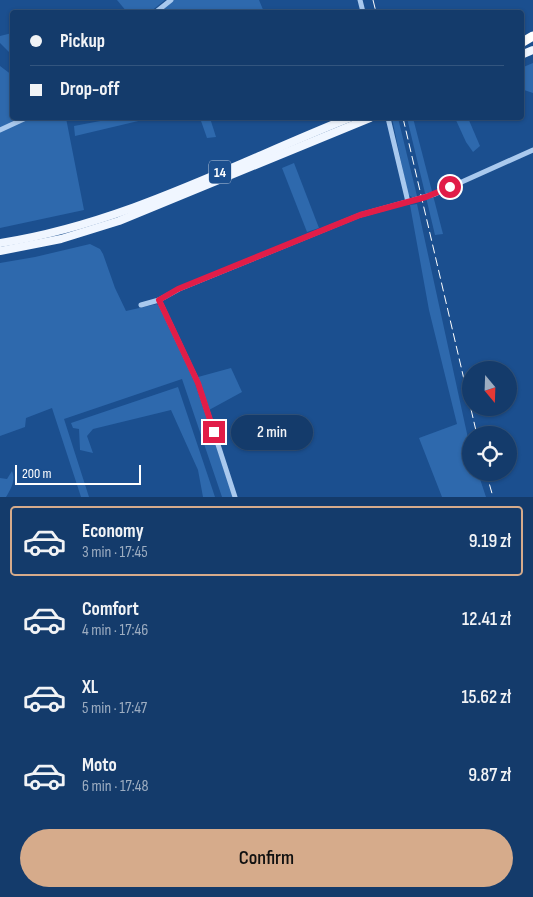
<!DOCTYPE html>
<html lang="en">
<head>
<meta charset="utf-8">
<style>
  :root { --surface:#143b6b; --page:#214673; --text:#f1f3f6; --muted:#9dadc1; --line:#33557e; --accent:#d6ab8b }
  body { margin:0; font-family:"Sofia Sans Condensed",sans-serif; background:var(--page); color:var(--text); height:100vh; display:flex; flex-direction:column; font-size:19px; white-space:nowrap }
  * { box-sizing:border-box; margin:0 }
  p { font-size:16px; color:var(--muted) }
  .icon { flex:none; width:28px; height:28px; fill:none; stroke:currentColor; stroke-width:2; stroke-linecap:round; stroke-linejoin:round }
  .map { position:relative; height:497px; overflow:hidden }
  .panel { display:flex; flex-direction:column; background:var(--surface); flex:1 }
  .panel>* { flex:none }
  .hud { position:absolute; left:10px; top:10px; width:514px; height:110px; border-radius:5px; box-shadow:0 1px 4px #0004,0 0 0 1px var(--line); display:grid; align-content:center; height:110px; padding:0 20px; background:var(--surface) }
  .needle { width:32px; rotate:161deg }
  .controls { position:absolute; left:462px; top:361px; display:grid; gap:10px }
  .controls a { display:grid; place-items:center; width:55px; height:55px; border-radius:50%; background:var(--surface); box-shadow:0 1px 4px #0004,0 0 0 1px var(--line); font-size:25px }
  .scale { position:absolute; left:15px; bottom:12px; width:126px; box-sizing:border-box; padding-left:5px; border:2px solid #fff; border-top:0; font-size:14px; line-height:18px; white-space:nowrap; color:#fff; -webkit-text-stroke:4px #1b4f8f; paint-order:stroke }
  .end { position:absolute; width:22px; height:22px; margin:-11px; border:6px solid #e11d48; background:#fff; box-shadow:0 0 0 2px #fff }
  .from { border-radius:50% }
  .bubble { position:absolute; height:35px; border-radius:18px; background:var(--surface); box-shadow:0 1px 4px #0004,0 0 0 1px var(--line); font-size:16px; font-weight:600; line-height:35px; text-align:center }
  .hud b { display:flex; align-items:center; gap:18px; height:48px; font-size:19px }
  .hud b+b { border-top:1px solid var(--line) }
  .hud i { width:12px; height:12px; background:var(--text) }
  ul { padding:9px 0 0; list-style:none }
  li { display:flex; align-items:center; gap:15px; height:70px; margin:0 10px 8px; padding:0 10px; border:2px solid transparent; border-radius:5px }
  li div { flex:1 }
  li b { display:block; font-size:19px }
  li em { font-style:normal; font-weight:600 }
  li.on { border-color:var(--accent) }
  li>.icon { width:45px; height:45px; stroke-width:1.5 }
  .action { display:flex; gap:10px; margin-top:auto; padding:10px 20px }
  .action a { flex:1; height:58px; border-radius:30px; background:var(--accent); color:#111; font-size:20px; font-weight:600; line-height:58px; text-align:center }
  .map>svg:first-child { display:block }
</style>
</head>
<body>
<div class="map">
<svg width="533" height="497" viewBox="0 0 533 497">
  <rect width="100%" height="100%" fill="#1b4f8f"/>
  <g fill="#2e69ad">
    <path d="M117 0H165L150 12H127Z"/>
    <path d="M174 0H259L264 12H159Z"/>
    <path d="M12 33V55L0 43V36Z"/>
    <path d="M533 63V93L521 89V68Z"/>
    <path d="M0 66 12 75V118H66L84 210 0 228Z"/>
    <path d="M116 118H151L75 136 74 126Z"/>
    <path d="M200 118H210L216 137 207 138Z"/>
    <path d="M392 118H398L417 196 414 198 408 195Z"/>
    <path d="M407 118H413L443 234 435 235Z"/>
    <path d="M455 118H468L480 146 473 152 466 142Z"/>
    <path d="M294 163 319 228 307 232 282 168Z"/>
    <path d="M417 204 471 452V472L478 473 486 497H442L419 438 457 424 429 310 410 205Z"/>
    <path d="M90 244 100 249 103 254 115 288 126 311 157 304 161 307 194 380 233 497H222L182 379 64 419 89 497H81L52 408 26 418 25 427 0 436V263L35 257Z"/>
    <path d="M231 368 242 392 209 410 198 377Z"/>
    <path d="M178 387 215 497H203L198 470 171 410 93 429 87 436 93 453 80 450 79 429 73 428 71 423Z"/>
    <path d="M12 471C16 480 11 489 6 497H0V478L7 479Z"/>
  </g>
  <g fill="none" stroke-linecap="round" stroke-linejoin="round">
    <g stroke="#a9c9ee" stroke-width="5">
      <path d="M360 0 363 12"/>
      <path d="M156 12 171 0"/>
      <path d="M388 118 408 202"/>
      <path d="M0 130 26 118"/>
      <path d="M159 300 179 289 360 215 435 194 533 150"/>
      <path d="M141 305 159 300 198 383 235 497"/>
    </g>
    <g stroke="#f0f6ff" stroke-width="8">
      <path d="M521 55 533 50"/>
      <path d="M0 243C123 224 234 164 349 118"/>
      <path d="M0 251 61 239 119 221 370 118"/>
    </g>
    <path stroke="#fff" stroke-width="9" d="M521 43 533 36"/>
    <g stroke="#fff" stroke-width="1" stroke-dasharray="9 4" stroke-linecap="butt">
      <path d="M373 0 376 12"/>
      <path d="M403 118 477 435"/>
      <path d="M486 472 493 497"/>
    </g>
  </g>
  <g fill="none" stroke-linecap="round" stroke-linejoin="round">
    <path stroke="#e11d48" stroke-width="6" d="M214 432 198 383 159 300 178 289 360 215 426 197 450 187"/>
  </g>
  <g text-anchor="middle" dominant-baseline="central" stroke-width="4" stroke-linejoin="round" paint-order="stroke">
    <rect fill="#1b4f8f" stroke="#bbcadd" stroke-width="1" x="209" y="160.5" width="22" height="23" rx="4"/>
    <g font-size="14" font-weight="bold" fill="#fff">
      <text x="220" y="172">14</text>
    </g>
  </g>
</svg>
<div class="controls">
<a><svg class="needle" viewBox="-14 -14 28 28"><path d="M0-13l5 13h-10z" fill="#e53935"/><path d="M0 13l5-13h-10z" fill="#9dadc1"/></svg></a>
<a><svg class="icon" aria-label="locate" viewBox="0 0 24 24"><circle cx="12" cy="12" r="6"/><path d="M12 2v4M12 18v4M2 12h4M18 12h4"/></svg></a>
</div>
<div class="scale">200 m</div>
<i class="end from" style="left:450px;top:187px"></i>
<i class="end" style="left:214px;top:432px"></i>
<div class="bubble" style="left:231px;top:415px;width:82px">2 min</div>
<div class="hud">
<b><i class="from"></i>Pickup</b>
<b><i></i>Drop-off</b>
</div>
</div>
<section class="panel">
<ul>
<li class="on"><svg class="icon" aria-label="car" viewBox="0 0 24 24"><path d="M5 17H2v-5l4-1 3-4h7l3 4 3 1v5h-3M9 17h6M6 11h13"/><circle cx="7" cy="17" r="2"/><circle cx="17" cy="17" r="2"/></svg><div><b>Economy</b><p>3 min · 17:45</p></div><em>9.19 zł</em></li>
<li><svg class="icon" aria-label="car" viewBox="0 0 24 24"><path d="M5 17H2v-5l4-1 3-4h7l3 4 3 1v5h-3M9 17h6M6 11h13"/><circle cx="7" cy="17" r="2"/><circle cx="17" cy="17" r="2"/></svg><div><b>Comfort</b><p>4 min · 17:46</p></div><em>12.41 zł</em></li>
<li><svg class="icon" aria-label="car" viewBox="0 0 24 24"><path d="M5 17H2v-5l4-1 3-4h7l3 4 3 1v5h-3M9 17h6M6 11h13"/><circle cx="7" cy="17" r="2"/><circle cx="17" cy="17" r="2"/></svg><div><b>XL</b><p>5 min · 17:47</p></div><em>15.62 zł</em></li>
<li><svg class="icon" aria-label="car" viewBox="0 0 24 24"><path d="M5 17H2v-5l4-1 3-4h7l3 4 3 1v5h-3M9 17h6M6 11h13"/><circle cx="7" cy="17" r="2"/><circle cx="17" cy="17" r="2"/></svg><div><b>Moto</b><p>6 min · 17:48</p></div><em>9.87 zł</em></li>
</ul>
<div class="action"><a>Confirm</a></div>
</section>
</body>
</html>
